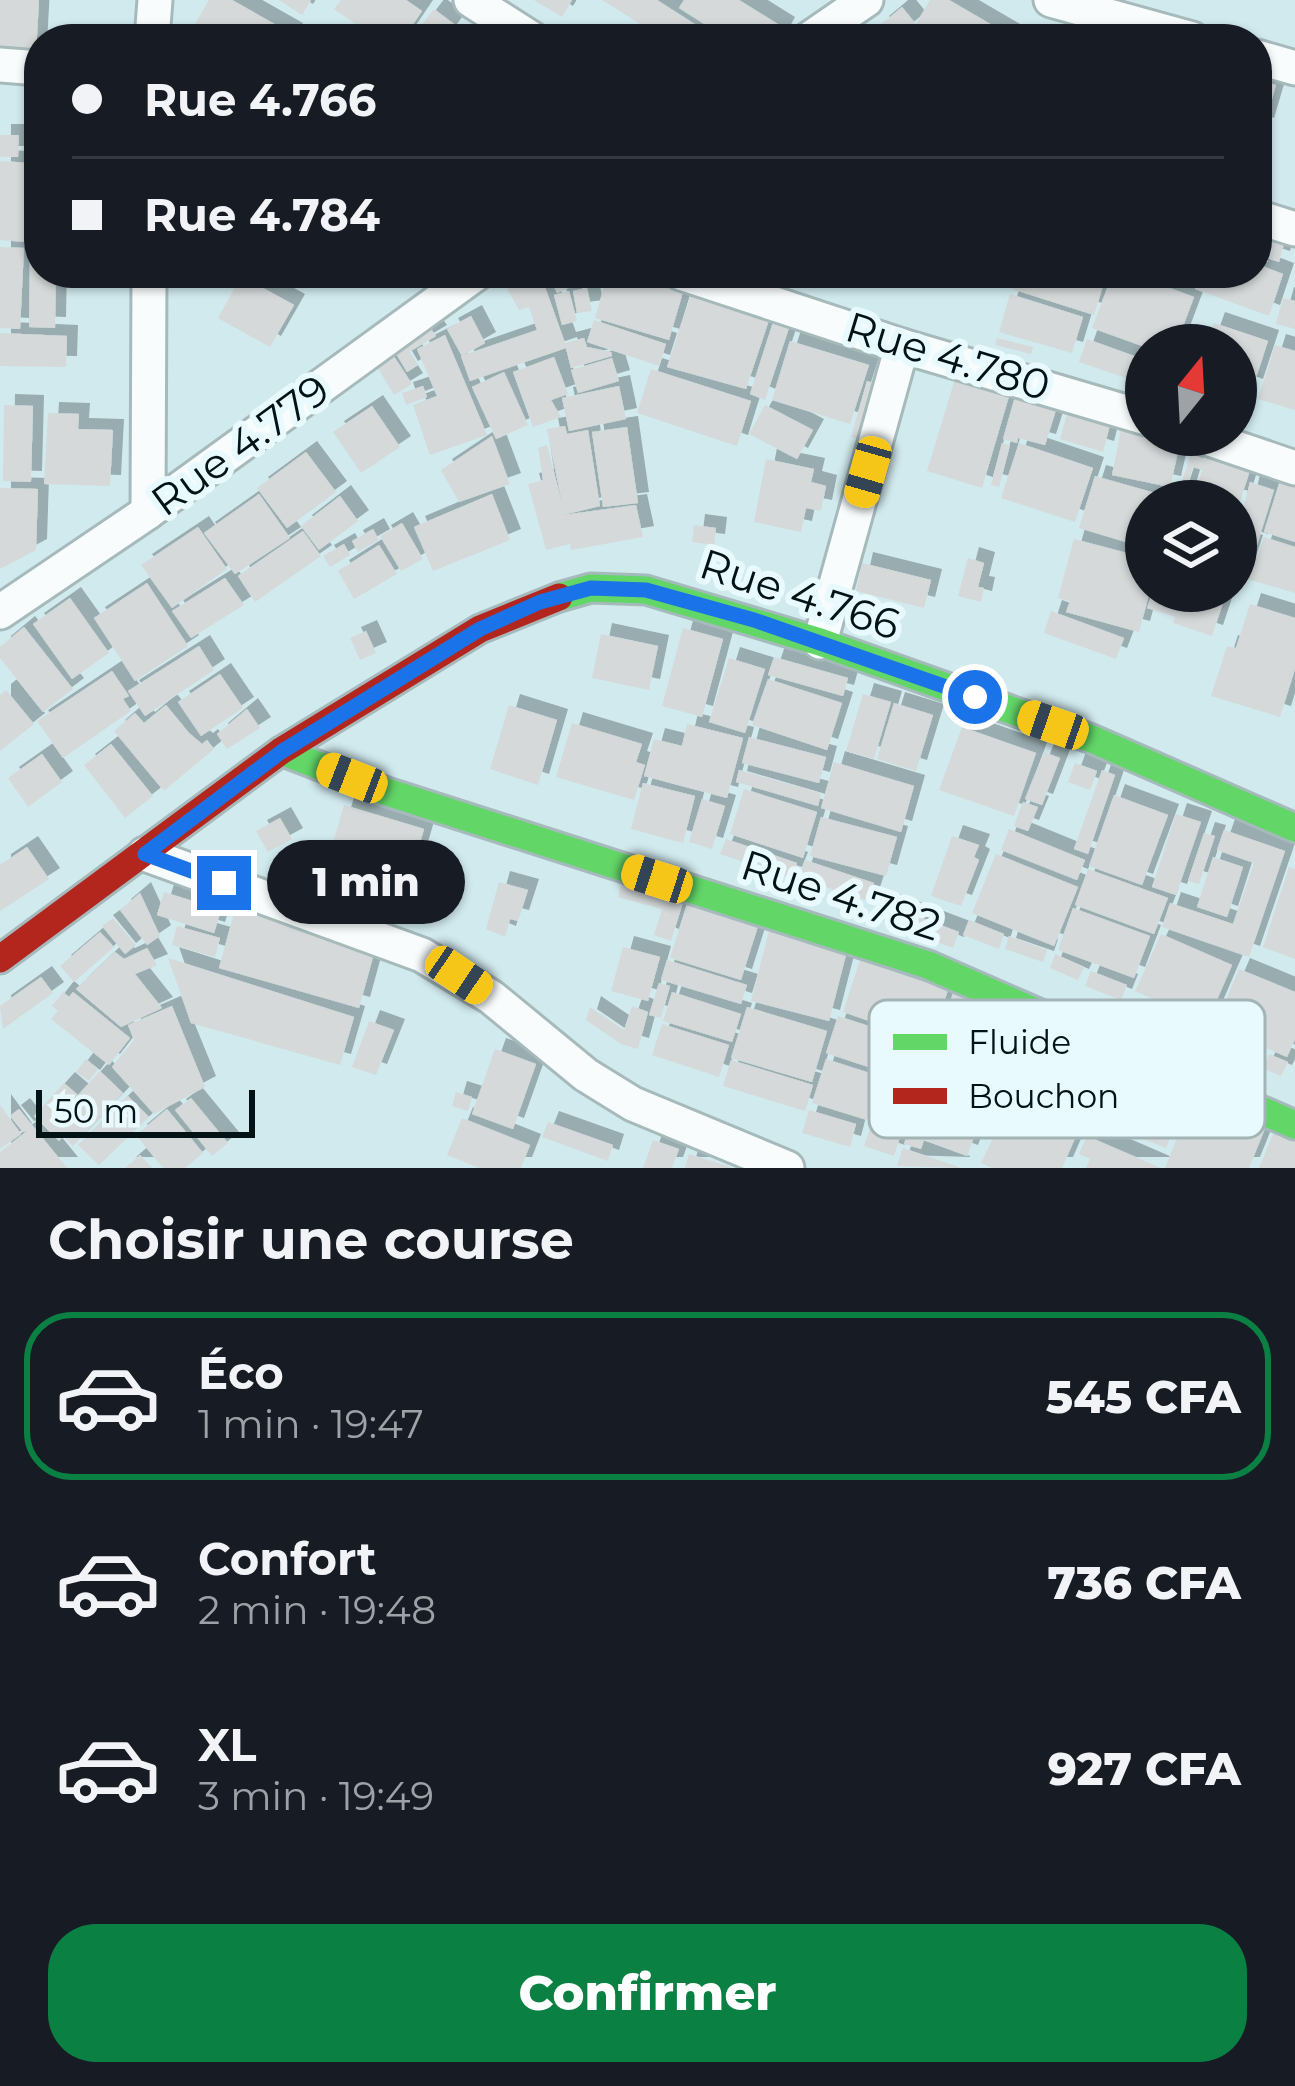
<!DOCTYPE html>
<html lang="fr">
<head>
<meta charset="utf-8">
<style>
  :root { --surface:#171b24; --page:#242831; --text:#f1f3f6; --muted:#9ea1a6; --line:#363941; --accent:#0b8043 }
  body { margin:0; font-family:Montserrat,sans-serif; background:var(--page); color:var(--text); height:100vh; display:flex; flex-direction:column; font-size:45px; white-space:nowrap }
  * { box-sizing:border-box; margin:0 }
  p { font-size:39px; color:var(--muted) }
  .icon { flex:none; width:66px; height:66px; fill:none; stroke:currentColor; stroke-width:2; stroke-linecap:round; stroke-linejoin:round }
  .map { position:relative; height:1168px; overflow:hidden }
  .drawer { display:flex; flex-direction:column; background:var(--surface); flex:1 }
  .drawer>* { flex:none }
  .guide { position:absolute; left:24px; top:24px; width:1248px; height:264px; border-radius:48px; box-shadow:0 3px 9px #0004; display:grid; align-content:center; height:264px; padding:0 48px; background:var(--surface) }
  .needle { width:78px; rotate:18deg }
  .buttons { position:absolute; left:1125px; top:324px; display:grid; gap:24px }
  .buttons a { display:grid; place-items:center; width:132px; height:132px; border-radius:50%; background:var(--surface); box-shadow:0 3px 9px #0004; font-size:60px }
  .scale { position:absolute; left:36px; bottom:30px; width:219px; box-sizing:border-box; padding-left:12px; border:6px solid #031215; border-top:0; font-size:33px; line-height:42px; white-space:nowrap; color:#031215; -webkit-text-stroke:9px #e8fafd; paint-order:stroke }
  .end { position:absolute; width:54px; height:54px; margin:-27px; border:15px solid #1a73e8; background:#fff; box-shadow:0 0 0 6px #fff }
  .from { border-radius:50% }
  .bubble { position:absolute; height:84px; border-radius:42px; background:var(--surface); box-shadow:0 3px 9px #0004; font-size:39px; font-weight:800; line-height:84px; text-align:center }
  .car { position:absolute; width:36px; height:72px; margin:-36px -18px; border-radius:15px; box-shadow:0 0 9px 3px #0007; background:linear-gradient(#f5c518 24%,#345 0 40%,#f5c518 0 76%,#345 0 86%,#f5c518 0) }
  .guide b { display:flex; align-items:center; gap:42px; height:114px; font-size:45px }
  .guide b+b { border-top:3px solid var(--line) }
  .guide i { width:30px; height:30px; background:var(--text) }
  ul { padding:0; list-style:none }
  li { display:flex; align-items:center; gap:36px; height:168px; margin:0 24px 18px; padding:0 24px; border:6px solid transparent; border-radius:48px }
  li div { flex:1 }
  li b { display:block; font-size:45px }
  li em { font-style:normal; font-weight:800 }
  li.on { border-color:var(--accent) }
  li>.icon { width:108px; height:108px; stroke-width:1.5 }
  h2 { padding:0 48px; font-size:54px; line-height:144px }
  .cta { display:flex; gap:24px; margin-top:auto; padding:24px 48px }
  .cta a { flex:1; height:138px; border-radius:48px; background:var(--accent); color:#fff; font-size:48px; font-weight:800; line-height:138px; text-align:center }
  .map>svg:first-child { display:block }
</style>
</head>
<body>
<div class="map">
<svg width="1295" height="1168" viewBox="0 0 1295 1168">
  <defs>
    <filter id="shadow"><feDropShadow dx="11" dy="-11" stdDeviation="0" flood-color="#0004"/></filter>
  </defs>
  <rect width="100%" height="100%" fill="#d1eaee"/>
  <g fill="#d5d9da" filter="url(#shadow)">
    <path d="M0 0H39L36 54 0 51Z"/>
    <path d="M209 0H232L292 34 289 39H186Z"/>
    <path d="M279 0H311L302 15Z"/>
    <path d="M341 0H406L422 11 403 39H377L334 9Z"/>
    <path d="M534 0H572L562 17Z"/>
    <path d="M602 0H657L718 39H664Z"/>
    <path d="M684 0H739L784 28 778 39H728L679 8Z"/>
    <path d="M930 0H949L1016 39H925L912 31Z"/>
    <path d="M902 7 915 23 895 39H888L878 27Z"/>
    <path d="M434 9 454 24 443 39H411Z"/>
    <path d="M1257 79 1276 85 1263 129 1257 127Z"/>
    <path d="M0 135H19L18 157H0Z"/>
    <path d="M0 161 31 163 26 242 0 240Z"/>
    <path d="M36 176H39V214H33Z"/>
    <path d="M1257 228 1286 237 1279 262 1257 255Z"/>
    <path d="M0 247 24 248 20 329 0 328Z"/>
    <path d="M30 252H39V273H56L55 328 29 327Z"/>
    <path d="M1257 264 1283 274 1269 316 1195 289 1200 273H1257Z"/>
    <path d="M531 273H540L565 343 584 338 587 347 611 352 612 356 571 368 566 348 470 381 461 356 537 330 529 307 519 310 507 289 520 282 519 277Z"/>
    <path d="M548 273H570L575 285 557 293Z"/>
    <path d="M574 273H598L595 285 575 280Z"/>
    <path d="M608 273 659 286 661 278 685 285 669 340 595 318Z"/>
    <path d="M1017 273H1107L1094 315 1012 289Z"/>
    <path d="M1113 273H1129L1194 297 1176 345H1146V369L1138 366 1145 347 1092 328Z"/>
    <path d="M241 276 294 305 270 347 218 318Z"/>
    <path d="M587 288 592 311 577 313 573 291Z"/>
    <path d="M569 291 577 321 562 325 554 295Z"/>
    <path d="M692 291 771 314 746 389 667 367Z"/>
    <path d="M1010 294 1083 317 1072 353 999 332Z"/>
    <path d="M1283 298 1295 301V329L1276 324Z"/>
    <path d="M776 313 792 319 765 400 750 394Z"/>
    <path d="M471 316 485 343 462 356 447 329Z"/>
    <path d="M594 320 666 344 659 366 587 342Z"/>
    <path d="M1214 323 1268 341 1252 390 1236 384V345H1206Z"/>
    <path d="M431 329 436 336 409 352 418 365 407 372 395 352Z"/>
    <path d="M0 333 67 336 66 367 0 366Z"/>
    <path d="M445 335 487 435 430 455 413 405 437 396 417 349Z"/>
    <path d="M997 338 1033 347 1031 354 995 345Z"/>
    <path d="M1087 339 1137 357 1129 379 1079 362Z"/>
    <path d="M790 341 869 365 850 424 772 400Z"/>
    <path d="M1275 345 1295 351V410L1258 399Z"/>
    <path d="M393 355 412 384 394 395 376 365Z"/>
    <path d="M554 357 568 394 551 400 561 417 533 427 513 372Z"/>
    <path d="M612 358 619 381 578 393 571 370Z"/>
    <path d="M651 369 751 401 737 446 637 413Z"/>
    <path d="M958 369 1012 386 982 488 927 471Z"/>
    <path d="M504 372 528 425 496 439 472 387Z"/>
    <path d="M867 381 882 386 866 441 851 437Z"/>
    <path d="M423 386 427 397 406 405 402 393Z"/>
    <path d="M619 386 626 419 569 431 562 398Z"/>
    <path d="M1018 386 1032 390 1029 402 1056 410 1045 445 1018 438 1017 443 1003 439Z"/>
    <path d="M1070 404 1112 417 1103 452 1060 439Z"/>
    <path d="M4 405 33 406 31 482 3 481Z"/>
    <path d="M765 405 813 430 797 459 749 434Z"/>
    <path d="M372 406 400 447 361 473 333 432Z"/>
    <path d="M48 413 79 414 78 429 113 430 110 486 44 484Z"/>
    <path d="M565 426 567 434 588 430 600 506 563 515 636 505 643 537 571 550 570 544 546 550 528 484 543 480 538 448 547 445 562 503 547 429Z"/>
    <path d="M627 427 638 503 603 507 592 432Z"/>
    <path d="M1121 430 1180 443 1170 487 1112 475Z"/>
    <path d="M492 436 510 484 459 502 441 470Z"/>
    <path d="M1002 443 1010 445 999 487 991 485Z"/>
    <path d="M1019 443 1093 468 1075 522 1001 498Z"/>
    <path d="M1208 450 1252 464 1237 511 1236 501H1192L1202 470 1193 467 1183 501H1146V548L1079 528 1095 476 1176 499 1191 454 1205 459Z"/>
    <path d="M306 452 336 492 287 528 257 488Z"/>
    <path d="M766 459 814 469 811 482 826 486 821 511 806 508 801 532 754 522Z"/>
    <path d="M1283 471 1295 475V542L1264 532Z"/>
    <path d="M1250 482 1274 490 1257 545 1236 538Z"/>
    <path d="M0 488 38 489 36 550 0 569Z"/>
    <path d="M259 494 290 538 235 574 204 533Z"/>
    <path d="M492 494 510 540 433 571 414 527Z"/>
    <path d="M340 496 358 521 319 550 301 526Z"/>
    <path d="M402 523 423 559 401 571 380 536Z"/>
    <path d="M694 525 716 528 714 545 692 542Z"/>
    <path d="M198 527 227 569 172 608 141 565Z"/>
    <path d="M373 529 379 540 358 552 352 541Z"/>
    <path d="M303 531 321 556 255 602 238 576Z"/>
    <path d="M1264 537 1295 547V593L1244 578 1252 554 1258 556Z"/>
    <path d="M1074 539 1146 558V591H1150L1139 632 1066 612 1070 601 1058 598Z"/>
    <path d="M1236 541 1252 546 1243 573 1236 570Z"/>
    <path d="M344 544 350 555 330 567 323 556Z"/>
    <path d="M379 545 397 574 354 599 338 571Z"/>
    <path d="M968 558 984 563 978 587 984 588 981 602 958 596Z"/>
    <path d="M862 563 931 580 924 608 856 591Z"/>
    <path d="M225 578 244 605 191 638 172 611Z"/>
    <path d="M147 583 188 646 135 681 94 618Z"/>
    <path d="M1153 591H1227L1212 636 1173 623 1175 617 1147 608Z"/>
    <path d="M70 598 109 653 72 679 33 624Z"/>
    <path d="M1250 604 1295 618V669L1280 717 1211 696 1227 646 1236 648Z"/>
    <path d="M1051 611 1124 638 1116 659 1044 633Z"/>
    <path d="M24 627 73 689 43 712 0 658V647Z"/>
    <path d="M683 628 723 639 702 717 662 706Z"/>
    <path d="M366 631 376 653 360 660 350 638Z"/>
    <path d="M601 634 658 646 649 690 592 678Z"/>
    <path d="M199 646 214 670 145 716 128 691Z"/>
    <path d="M774 657 848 678 843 696 768 675Z"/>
    <path d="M729 658 765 669 745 733 709 722Z"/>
    <path d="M112 671 129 696 123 699 131 711 63 758 37 721Z"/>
    <path d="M220 674 243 708 201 736 178 702Z"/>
    <path d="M768 679 842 703 827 750 752 725Z"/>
    <path d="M6 690 34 724 0 751V695Z"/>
    <path d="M863 694 891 702 874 759 846 751Z"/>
    <path d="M894 703 933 715 916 771 877 759Z"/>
    <path d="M166 705 189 733 202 744 207 740 214 749 164 791 114 731 135 713 144 723Z"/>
    <path d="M509 705 557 720 538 785 490 769Z"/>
    <path d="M247 709 260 728 227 749 217 734Z"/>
    <path d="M572 723 642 744 636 762 645 765 634 800 556 777Z"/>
    <path d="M687 724 743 738 727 798 644 776 654 739 682 746Z"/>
    <path d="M962 727 1036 753 1014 816 939 790Z"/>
    <path d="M749 737 826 757 819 783 742 763Z"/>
    <path d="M111 744 153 796 125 818 84 765Z"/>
    <path d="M1044 752 1060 758 1042 805 1025 799Z"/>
    <path d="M42 754 62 782 28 807 8 778Z"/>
    <path d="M834 762 914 786 901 832 821 808Z"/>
    <path d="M1075 763 1097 771 1090 790 1068 782Z"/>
    <path d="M739 770 821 793 818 806 736 782Z"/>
    <path d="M1102 770 1115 775 1088 854 1074 849Z"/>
    <path d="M643 783 695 796 683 843 631 829Z"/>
    <path d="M744 789 817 812 803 858 730 834Z"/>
    <path d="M1114 795 1168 815 1142 885 1089 866Z"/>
    <path d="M702 799 725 806 712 849 689 842Z"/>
    <path d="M1023 802 1038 807 1028 831 1014 826Z"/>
    <path d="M344 805 424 829 408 884 328 860Z"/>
    <path d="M1176 814 1201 822 1176 895 1152 887Z"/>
    <path d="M821 817 897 837 886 876 810 856Z"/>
    <path d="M280 818 292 839 268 852 256 831Z"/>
    <path d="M1009 829 1085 860 1077 880 1001 850Z"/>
    <path d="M1224 830 1285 851 1249 957 1162 927 1170 903 1233 924 1254 863 1217 850Z"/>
    <path d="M1204 833 1215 836 1199 884 1188 881Z"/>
    <path d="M952 836 979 845 974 857 979 860 961 906 931 896Z"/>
    <path d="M726 839 797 863 791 878 720 854Z"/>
    <path d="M27 847 49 879 0 911V865Z"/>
    <path d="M996 854 1078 887 1054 946 972 913Z"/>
    <path d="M1213 857 1243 867 1227 917 1197 907Z"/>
    <path d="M805 860 874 883 868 901 799 878Z"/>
    <path d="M1289 867 1295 869V959L1263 947Z"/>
    <path d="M1088 869 1168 898 1154 934 1075 905Z"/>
    <path d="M323 872 399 890 394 911 318 893Z"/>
    <path d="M622 881 684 899 671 941 654 935 662 909 618 897Z"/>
    <path d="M499 882 528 890 518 921 510 919 505 937 486 929Z"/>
    <path d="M164 892 221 910 214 933 157 915Z"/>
    <path d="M140 893 160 936 147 945 120 910Z"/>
    <path d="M880 902 959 932 953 948 874 918Z"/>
    <path d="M687 904 758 926 741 980 670 958Z"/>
    <path d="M236 906 376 946 359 1008 219 968Z"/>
    <path d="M1073 908 1150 936 1134 978 1058 950Z"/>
    <path d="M113 918 136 945 125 954 102 926Z"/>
    <path d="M969 920 1004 934 999 949 963 935Z"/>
    <path d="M177 926 220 938 215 957 172 945Z"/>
    <path d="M770 927 848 947 829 1021 751 1001Z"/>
    <path d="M100 932 114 947 74 982 60 966Z"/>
    <path d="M1161 934 1232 965 1207 1023 1135 991Z"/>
    <path d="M1009 936 1047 950 1043 962 1005 949Z"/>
    <path d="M623 947 660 957 648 1001 611 991Z"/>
    <path d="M147 948 157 965 135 974 162 1008 121 1027 76 989 115 952 124 959Z"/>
    <path d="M1055 954 1084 967 1078 980 1050 968Z"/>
    <path d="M168 958 354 1017 340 1065 191 1023Z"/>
    <path d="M667 960 747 985 741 1004 661 980Z"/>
    <path d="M860 960 948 990 931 1042 843 1012Z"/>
    <path d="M1239 969 1295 992V1039L1287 1057 1215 1026Z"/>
    <path d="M1091 971 1127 985 1121 1000 1085 986Z"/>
    <path d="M41 977 53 993 3 1029 0 1006Z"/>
    <path d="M659 983 670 986 661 1018 649 1015Z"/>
    <path d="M954 990 1029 1014 1011 1069 936 1045Z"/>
    <path d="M63 992 69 997 73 992 130 1038 109 1065 51 1019 58 1011 52 1006Z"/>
    <path d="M672 992 741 1014 732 1042 663 1021Z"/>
    <path d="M172 1006 205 1087 154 1114 112 1067 134 1040 128 1025Z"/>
    <path d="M632 1006 648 1012 638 1049 621 1044 586 1020 590 1007 624 1030Z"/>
    <path d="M747 1007 827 1031 812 1082 731 1058Z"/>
    <path d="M838 1016 930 1046 917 1083 826 1053Z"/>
    <path d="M369 1021 394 1030 376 1075 352 1067Z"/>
    <path d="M662 1024 729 1045 719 1077 652 1055Z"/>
    <path d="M495 1049 536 1064 513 1129 472 1114Z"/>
    <path d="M1269 1054 1288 1062 1281 1076 1262 1068Z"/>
    <path d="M86 1059 98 1069 89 1081 76 1072Z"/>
    <path d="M826 1059 904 1084 897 1109 873 1102 867 1120 812 1103Z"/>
    <path d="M731 1060 813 1085 805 1111 723 1086Z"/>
    <path d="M100 1071 123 1093 73 1146 63 1136 59 1141 34 1116 64 1083 78 1095Z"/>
    <path d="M1115 1072 1185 1098 1166 1148 1096 1121Z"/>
    <path d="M922 1089 984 1110 967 1156 924 1140 921 1149 904 1144Z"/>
    <path d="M456 1092 472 1097 468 1111 452 1106Z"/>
    <path d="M1195 1093 1268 1121 1249 1168H1165Z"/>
    <path d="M128 1096 149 1117 99 1165 78 1145Z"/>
    <path d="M191 1098 228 1143 212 1156 175 1110Z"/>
    <path d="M0 1105 21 1134 0 1149Z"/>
    <path d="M1009 1105 1076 1136 1062 1168H992L981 1163Z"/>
    <path d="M877 1108 906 1117 894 1156 864 1146Z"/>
    <path d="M19 1109 67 1168H0V1152L27 1131 23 1132 10 1116Z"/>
    <path d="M167 1109 203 1153 185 1168H163L136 1135Z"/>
    <path d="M809 1110 856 1124 850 1147 802 1133Z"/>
    <path d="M462 1118 530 1145 521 1168H479L447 1155Z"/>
    <path d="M548 1122 613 1145 608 1161 542 1137Z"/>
    <path d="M1275 1129 1295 1137V1168H1259Z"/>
    <path d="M1087 1136 1161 1168H1086L1090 1159 1079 1154Z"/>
    <path d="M653 1140 679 1149 672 1168H643Z"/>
    <path d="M903 1148 959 1167V1168L897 1166Z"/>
    <path d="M689 1154 731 1167V1168H685Z"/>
    <path d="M140 1155 152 1168H125Z"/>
  </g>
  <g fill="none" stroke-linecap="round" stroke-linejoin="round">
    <defs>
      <g id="street">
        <path d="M471 0 532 39"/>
        <path d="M1051 0 1192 39"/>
        <path d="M152 39 155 0"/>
        <path d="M809 39 866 0"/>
        <path d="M1257 57 1295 68"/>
        <path d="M0 65 39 68"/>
        <path d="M1257 217 1295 229"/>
        <path d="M681 273 902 346 1146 418"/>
        <path d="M1198 435 1295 468"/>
        <path d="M148 512 149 273"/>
        <path d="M0 612 148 512 477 273"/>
        <path d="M820 642 902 346"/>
        <path d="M145 854 422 955 491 997 586 1075 633 1104 787 1168"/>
      </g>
      <g id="fast">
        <path d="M559 597 591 588 646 590 820 642 1092 739 1295 828"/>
        <path d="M281 751 387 792 928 965 1295 1125"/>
      </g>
      <path id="jam" d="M0 959 281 751 480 629 559 597"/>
    </defs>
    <use href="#street" stroke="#a6babc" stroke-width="39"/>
    <use href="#fast" stroke="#a6babc" stroke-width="33"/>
    <use href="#jam" stroke="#a6babc" stroke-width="33"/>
    <use href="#street" stroke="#f8fcfc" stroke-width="33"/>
    <use href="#fast" stroke="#63d668" stroke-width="27"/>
    <use href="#jam" stroke="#b3261e" stroke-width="27"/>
  </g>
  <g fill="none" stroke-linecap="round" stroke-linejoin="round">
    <path stroke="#1a73e8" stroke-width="15" d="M224 883 145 854 281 752 480 629 540 602 591 588 646 590 754 620 975 697"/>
  </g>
  <g text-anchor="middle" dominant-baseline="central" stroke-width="12" stroke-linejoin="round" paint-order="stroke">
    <g font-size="42" fill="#031215" stroke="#e8fafd">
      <text transform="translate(948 356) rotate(17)">Rue 4.780</text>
      <text transform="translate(240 445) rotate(-36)">Rue 4.779</text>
      <text transform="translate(800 594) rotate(18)">Rue 4.766</text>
      <text transform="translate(841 895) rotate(18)">Rue 4.782</text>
    </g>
  </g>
  <rect x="869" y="1000" width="396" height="138" rx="18" fill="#e8fafd" stroke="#a3b4b7" stroke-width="3"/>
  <rect x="893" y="1034" width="54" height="16" fill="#63d668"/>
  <rect x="893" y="1088" width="54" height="16" fill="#b3261e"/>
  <g font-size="33" fill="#031215">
    <text x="968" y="1054">Fluide</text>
    <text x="968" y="1108">Bouchon</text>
  </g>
</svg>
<div class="buttons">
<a><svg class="needle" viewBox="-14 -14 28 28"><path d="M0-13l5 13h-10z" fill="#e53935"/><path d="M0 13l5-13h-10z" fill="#9ea1a6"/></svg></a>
<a><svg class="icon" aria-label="layers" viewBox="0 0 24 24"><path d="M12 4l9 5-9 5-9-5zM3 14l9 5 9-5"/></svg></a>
</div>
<div class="scale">50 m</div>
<i class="end from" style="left:975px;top:697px"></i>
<i class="end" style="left:224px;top:883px"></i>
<div class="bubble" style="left:267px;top:840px;width:198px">1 min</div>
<i class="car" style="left:868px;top:472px;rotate:196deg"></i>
<i class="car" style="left:1053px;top:725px;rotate:289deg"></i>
<i class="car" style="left:352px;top:778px;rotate:291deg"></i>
<i class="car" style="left:657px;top:879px;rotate:288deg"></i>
<i class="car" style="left:459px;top:975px;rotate:124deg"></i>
<div class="guide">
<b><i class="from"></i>Rue 4.766</b>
<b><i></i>Rue 4.784</b>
</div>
</div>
<section class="drawer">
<h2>Choisir une course</h2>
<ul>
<li class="on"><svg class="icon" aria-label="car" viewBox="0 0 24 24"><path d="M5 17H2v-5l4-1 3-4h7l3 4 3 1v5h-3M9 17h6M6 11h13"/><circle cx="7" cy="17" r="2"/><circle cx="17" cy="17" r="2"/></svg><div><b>Éco</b><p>1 min · 19:47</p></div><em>545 CFA</em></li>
<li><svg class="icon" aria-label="car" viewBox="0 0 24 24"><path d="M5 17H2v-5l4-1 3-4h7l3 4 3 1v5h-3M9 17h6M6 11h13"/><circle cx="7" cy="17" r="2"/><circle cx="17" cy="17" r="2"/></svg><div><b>Confort</b><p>2 min · 19:48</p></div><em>736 CFA</em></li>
<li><svg class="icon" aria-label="car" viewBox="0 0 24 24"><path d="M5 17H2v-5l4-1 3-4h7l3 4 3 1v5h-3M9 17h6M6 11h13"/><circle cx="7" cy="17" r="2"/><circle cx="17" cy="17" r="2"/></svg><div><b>XL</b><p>3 min · 19:49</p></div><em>927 CFA</em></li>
</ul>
<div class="cta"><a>Confirmer</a></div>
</section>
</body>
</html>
